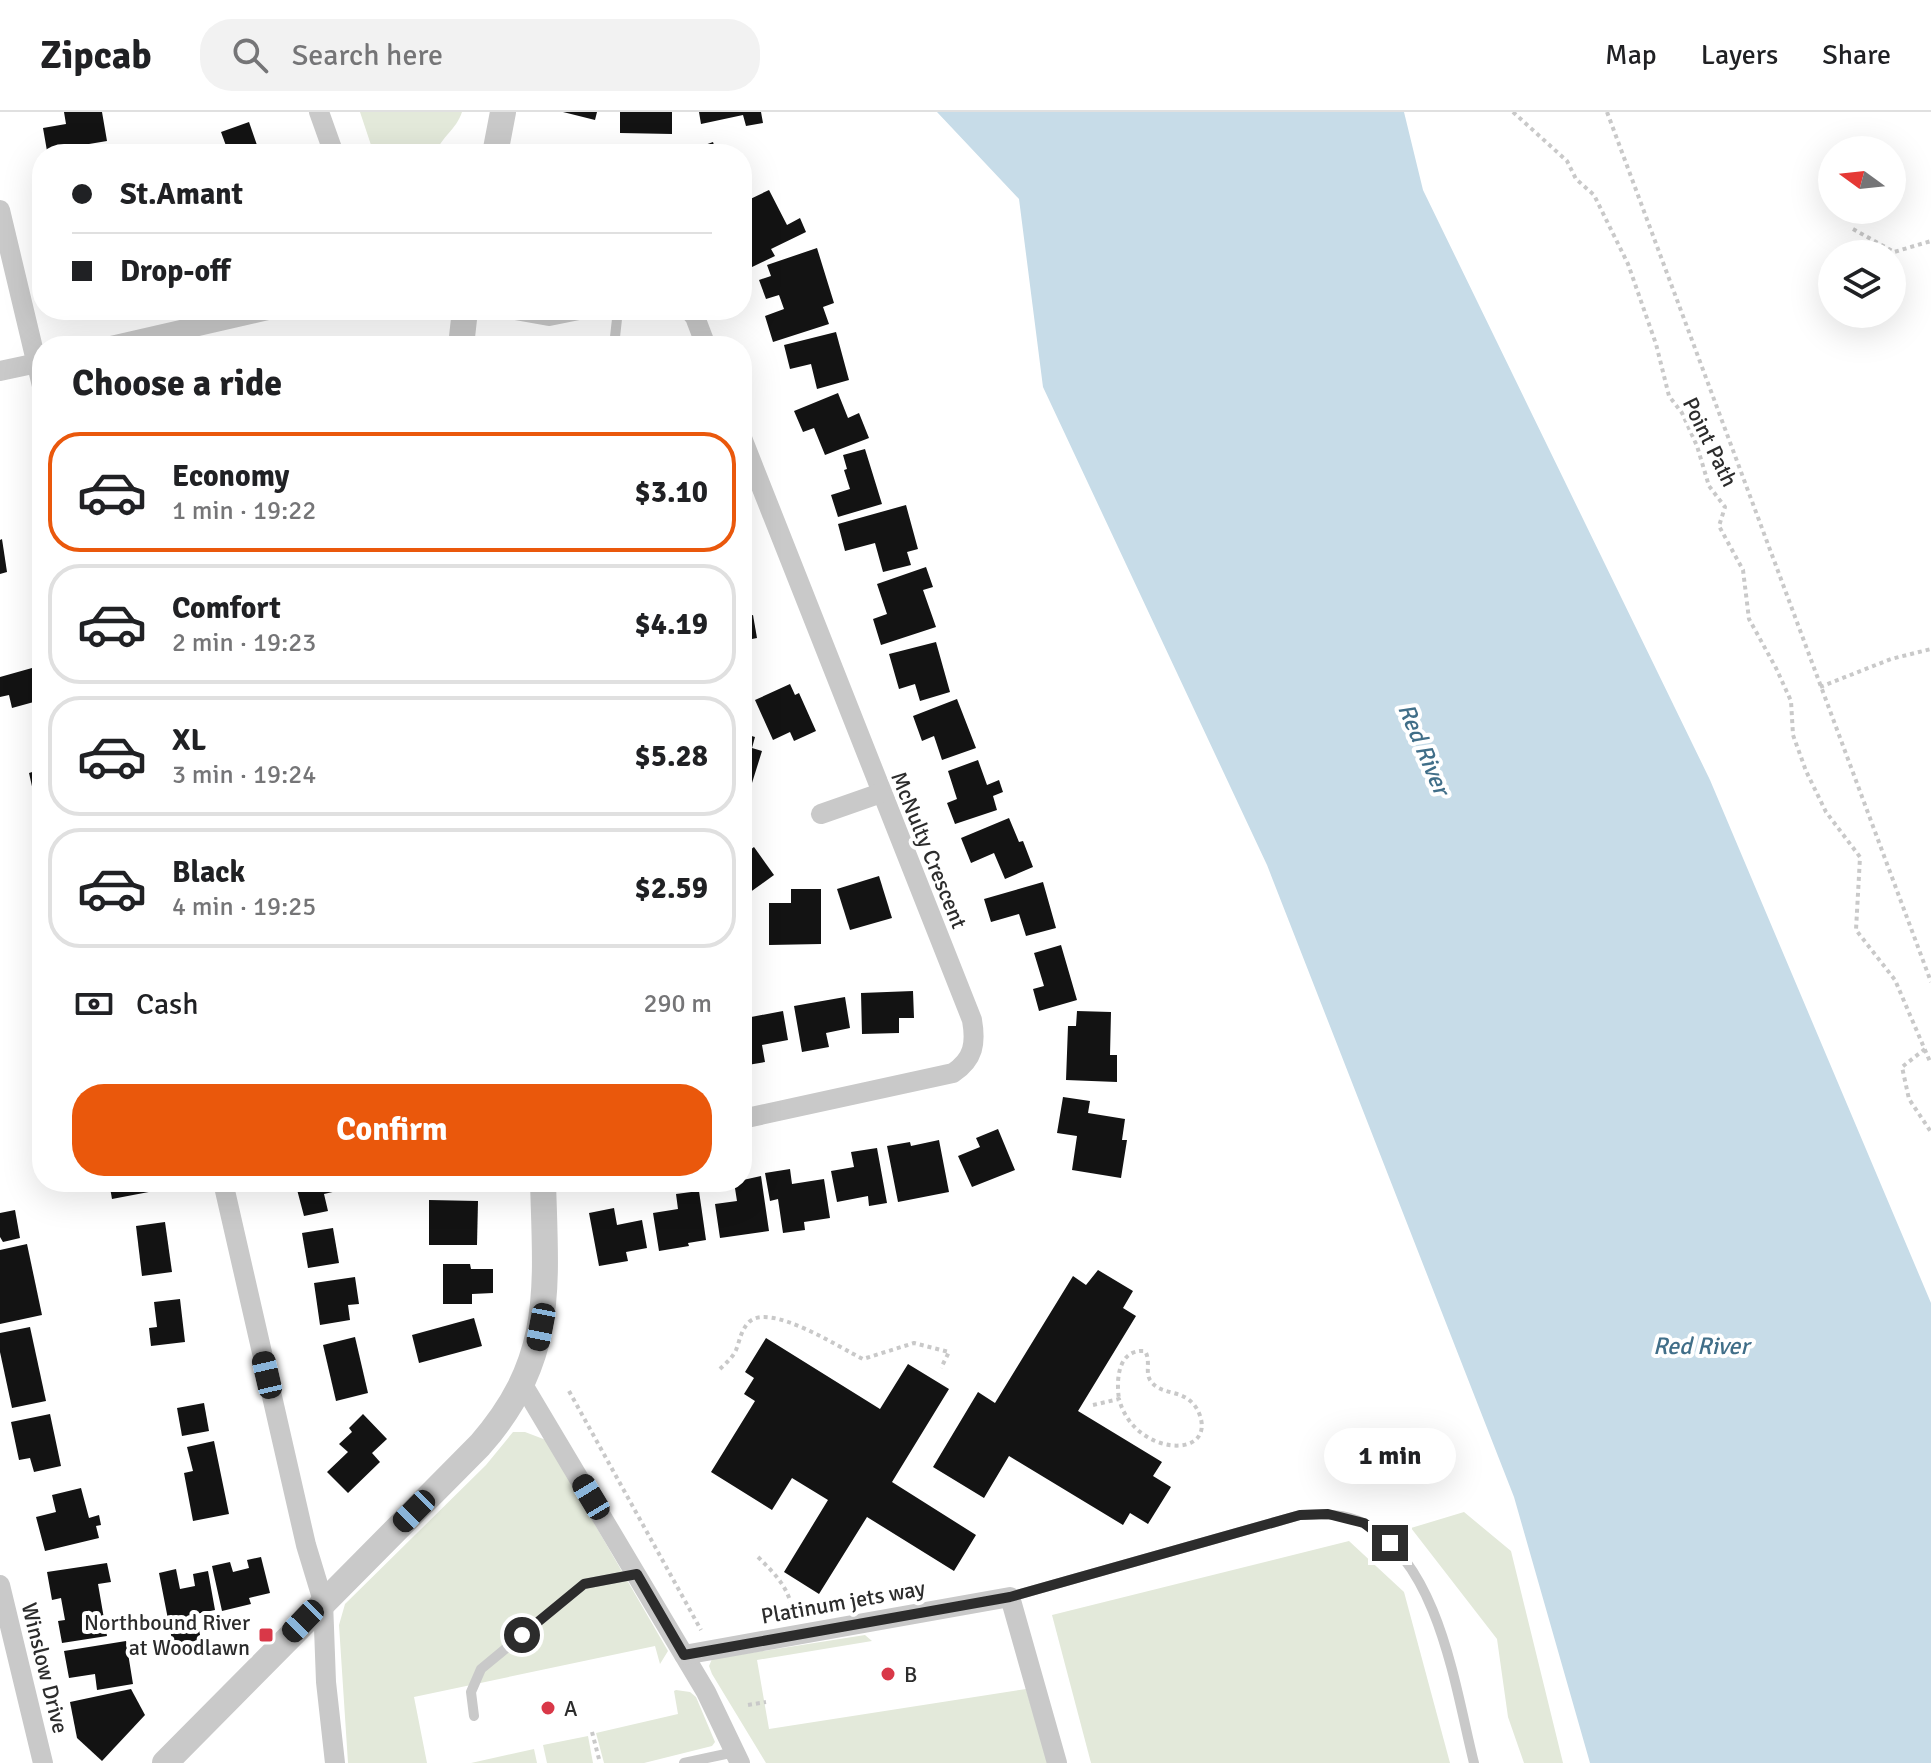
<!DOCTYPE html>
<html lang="en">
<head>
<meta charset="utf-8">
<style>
  :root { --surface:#fff; --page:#f2f2f2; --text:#202124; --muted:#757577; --line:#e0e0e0; --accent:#ea580c }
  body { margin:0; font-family:Signika,sans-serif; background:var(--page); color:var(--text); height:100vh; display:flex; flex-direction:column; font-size:30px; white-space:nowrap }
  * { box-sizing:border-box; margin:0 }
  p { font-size:26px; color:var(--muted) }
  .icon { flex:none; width:44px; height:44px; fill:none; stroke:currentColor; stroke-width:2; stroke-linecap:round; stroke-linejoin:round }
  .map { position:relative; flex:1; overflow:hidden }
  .sheet { position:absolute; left:32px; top:224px; width:720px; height:856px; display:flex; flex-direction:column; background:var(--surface); border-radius:32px; box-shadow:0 8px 32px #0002 }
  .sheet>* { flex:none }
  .top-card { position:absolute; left:32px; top:32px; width:720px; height:176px; border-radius:32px; box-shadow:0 8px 32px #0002; display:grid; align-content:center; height:176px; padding:0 40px; background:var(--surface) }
  .needle { width:52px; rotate:285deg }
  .tools { position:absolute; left:1818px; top:24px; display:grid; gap:16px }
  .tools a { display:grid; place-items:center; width:88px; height:88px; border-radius:50%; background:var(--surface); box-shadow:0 8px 32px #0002; font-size:40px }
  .end { position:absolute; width:36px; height:36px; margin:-18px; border:10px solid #2c2c2c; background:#fff; box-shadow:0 0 0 4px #fff }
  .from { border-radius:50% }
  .bubble { position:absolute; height:56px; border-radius:28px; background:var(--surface); box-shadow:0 8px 32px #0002; font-size:26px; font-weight:700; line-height:56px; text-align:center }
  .car { position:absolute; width:24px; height:48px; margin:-24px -12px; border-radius:10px; box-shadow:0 0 6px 2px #0007; background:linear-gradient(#222 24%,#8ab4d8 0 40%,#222 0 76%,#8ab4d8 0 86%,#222 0) }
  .top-card b { display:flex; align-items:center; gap:28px; height:76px; font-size:30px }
  .top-card b+b { border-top:2px solid var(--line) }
  .top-card i { width:20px; height:20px; background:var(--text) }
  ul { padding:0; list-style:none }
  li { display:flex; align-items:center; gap:24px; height:120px; margin:0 16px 12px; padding:0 24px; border:4px solid var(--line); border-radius:32px }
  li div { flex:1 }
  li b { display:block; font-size:30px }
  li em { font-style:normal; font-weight:700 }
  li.on { border-color:var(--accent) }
  li>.icon { width:72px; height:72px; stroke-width:1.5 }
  h2 { padding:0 40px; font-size:36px; line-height:96px }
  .pay { display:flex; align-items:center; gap:20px; height:88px; padding:0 40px; font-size:30px }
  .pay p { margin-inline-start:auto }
  .button { display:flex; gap:16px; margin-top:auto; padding:16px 40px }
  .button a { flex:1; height:92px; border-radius:32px; background:var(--accent); color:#fff; font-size:32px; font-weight:700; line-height:92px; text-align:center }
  header { display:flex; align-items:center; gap:48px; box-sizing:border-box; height:112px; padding:0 40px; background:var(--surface); border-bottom:2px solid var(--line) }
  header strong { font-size:38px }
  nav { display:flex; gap:44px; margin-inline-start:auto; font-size:28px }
  .search { width:560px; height:72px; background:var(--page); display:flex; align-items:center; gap:20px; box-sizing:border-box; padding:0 28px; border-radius:32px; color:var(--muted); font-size:30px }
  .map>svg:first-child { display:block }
</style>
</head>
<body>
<header>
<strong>Zipcab</strong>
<div class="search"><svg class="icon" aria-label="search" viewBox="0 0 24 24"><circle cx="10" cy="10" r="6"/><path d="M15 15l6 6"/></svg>Search here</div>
<nav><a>Map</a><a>Layers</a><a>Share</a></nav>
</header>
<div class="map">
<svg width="1931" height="1651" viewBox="0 0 1931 1651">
  <rect width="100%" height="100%" fill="#fff"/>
  <g fill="#e3e9da">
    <path d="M360 0H462C456 18 442 24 435 42H374Z"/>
    <path d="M513 1320H525L546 1328 668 1539 660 1552 655 1534 414 1585 427 1651H348L339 1513 345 1492 486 1353Z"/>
    <path d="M1464 1400 1511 1439 1563 1651H1524L1508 1605 1497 1527 1411 1416Z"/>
    <path d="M1349 1429 1404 1480 1450 1651H1091L1052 1503Z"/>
    <path d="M865 1523 872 1529 757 1548 769 1617 1026 1577 1048 1651H766L712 1562 709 1554 712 1547Z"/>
    <path d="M676 1578 690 1580 696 1585 715 1630 712 1634 644 1651H604L596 1621 678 1602 674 1579Z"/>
    <path d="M588 1624 593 1651H547L543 1633Z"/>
    <path d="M534 1637 537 1651H471Z"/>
  </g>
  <path fill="#c7dce8" d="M937 0H1404L1423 78 1710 668 1931 1191V1651H1590L1514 1385 1267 753 1043 275 1019 87Z"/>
  <g fill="#131313">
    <path d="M64 0H102L107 29 47 39 43 16 66 12Z"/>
    <path d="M563 0H597L595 8Z"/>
    <path d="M620 0H672V22L620 21Z"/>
    <path d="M699 0H761L763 11 746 14 743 3 701 12Z"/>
    <path d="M249 10 258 36 242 42H229L221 20Z"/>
    <path d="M713 30 717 42H682L694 37Z"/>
    <path d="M769 78 787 113 800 106 806 120 771 137 775 144 750 156 742 139V112L752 108 744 90Z"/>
    <path d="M817 136 834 191 823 195 829 212 773 230 765 204 784 197 779 183 766 187 759 168 771 164 767 153Z"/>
    <path d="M836 220 849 268 817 277 811 252 790 257 784 233Z"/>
    <path d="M838 281 848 306 859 301 869 326 825 343 814 316 803 320 794 299Z"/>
    <path d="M865 337 882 392 838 405 831 383 850 377 844 358 847 357 843 343Z"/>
    <path d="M906 393 918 437 907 440 911 453 883 460 875 431 845 439 838 412Z"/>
    <path d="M2 427 7 460 0 462V428Z"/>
    <path d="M926 455 933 475 923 478 936 515 881 533 873 507 887 502 877 472Z"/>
    <path d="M753 503 757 526 742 529V505Z"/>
    <path d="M936 530 950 580 920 589 915 572 899 577 889 542Z"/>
    <path d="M32 556 41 588 12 596 9 583 0 585V565Z"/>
    <path d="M790 572 795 583 799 581 816 619 794 629 790 620 773 628 755 588Z"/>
    <path d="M957 587 976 636 942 648 934 624 922 629 913 604Z"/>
    <path d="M742 621 755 625 752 636 762 639 752 671 742 668Z"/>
    <path d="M978 648 987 673 999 668 1003 680 993 684 997 698 955 712 947 691 957 687 948 659Z"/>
    <path d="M42 657V690L36 692 29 661Z"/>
    <path d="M1009 706 1019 730 1023 729 1033 755 1005 767 994 741 971 751 961 726Z"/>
    <path d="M754 735 774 763 742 786V744Z"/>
    <path d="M879 764 892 806 850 818 837 777Z"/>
    <path d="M1043 770 1056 816 1026 824 1019 802 991 810 984 787Z"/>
    <path d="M791 777H821V832L769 833V791H791Z"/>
    <path d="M1061 833 1077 888 1039 899 1033 877 1044 874 1034 841Z"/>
    <path d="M913 879 914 906H899V921L862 922 861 881Z"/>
    <path d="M845 885 850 916 826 921 829 935 802 940 794 894Z"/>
    <path d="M742 894 746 906 783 899 788 928 762 933 765 950 742 954Z"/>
    <path d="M1077 899 1111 900 1110 943H1117V970L1066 968 1068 914H1076Z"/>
    <path d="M1063 985 1090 989 1088 1001 1125 1007 1122 1028H1127L1121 1066 1072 1058 1077 1024 1057 1021Z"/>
    <path d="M998 1017 1015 1058 972 1075 958 1044 980 1035 976 1026Z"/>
    <path d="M939 1028 949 1080 898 1090 887 1034 910 1030 911 1034Z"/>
    <path d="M877 1036 887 1091 869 1094 868 1084 837 1090 831 1059 854 1055 851 1040Z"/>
    <path d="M790 1057 792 1072 824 1067 830 1106 804 1110 805 1118 783 1121 778 1087 770 1089 765 1061Z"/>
    <path d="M761 1064 769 1119 720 1126 715 1092 737 1089 734 1070Z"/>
    <path d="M109 1070H153L154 1079 112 1087Z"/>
    <path d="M295 1070H353L354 1075 324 1082 328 1099 304 1104Z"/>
    <path d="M448 1070H474V1078L448 1077Z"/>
    <path d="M699 1079 706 1128 688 1131 689 1134 659 1139 653 1101 678 1097 676 1082Z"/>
    <path d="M429 1088 478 1089 477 1133H429Z"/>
    <path d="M614 1096 617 1113 642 1108 647 1136 626 1140 628 1149 599 1154 589 1101Z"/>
    <path d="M15 1098 20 1126 3 1130 0 1125V1101Z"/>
    <path d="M165 1110 172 1160 142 1164 136 1114Z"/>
    <path d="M333 1116 339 1151 308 1156 302 1121Z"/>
    <path d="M27 1132 42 1203 0 1212V1138Z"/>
    <path d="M443 1152H470L471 1157H493V1181L472 1182V1192H443Z"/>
    <path d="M1098 1158 1133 1179 1123 1196 1136 1204 1078 1299 1162 1350 1153 1364 1171 1375 1148 1412 1130 1401 1123 1413 1009 1344 984 1386 933 1355 978 1280 995 1291 1073 1164 1086 1173Z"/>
    <path d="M355 1165 359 1192 348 1193 350 1208 320 1213 314 1171Z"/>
    <path d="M180 1187 185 1230 151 1234 149 1216 157 1215 154 1190Z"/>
    <path d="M474 1206 482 1234 419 1251 412 1223Z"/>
    <path d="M30 1215 46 1289 12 1296 0 1240V1221Z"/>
    <path d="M355 1225 368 1281 336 1289 323 1233Z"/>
    <path d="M766 1226 880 1297 908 1252 949 1277 892 1370 976 1423 954 1459 867 1405 819 1482 784 1460 828 1388 792 1366 772 1398 711 1360 755 1289 744 1282 754 1266 745 1260Z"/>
    <path d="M204 1291 209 1319 182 1324 177 1296Z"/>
    <path d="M50 1302 61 1354 34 1360 30 1346 19 1348 11 1310Z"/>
    <path d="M363 1302 387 1327 372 1341 380 1350 348 1381 327 1360 348 1340 339 1332 352 1320 349 1316Z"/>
    <path d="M214 1329 229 1402 193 1409 184 1361 193 1359 187 1335Z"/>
    <path d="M81 1376 89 1406 99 1403 101 1413 96 1414 99 1426 45 1439 36 1405 56 1400 52 1383Z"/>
    <path d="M261 1445 270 1481 249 1486 251 1492 222 1499 212 1454 230 1450 233 1460 249 1456 247 1448Z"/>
    <path d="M107 1451 111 1470 98 1472 107 1524 62 1531 58 1509 65 1508 61 1486 52 1488 47 1460Z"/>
    <path d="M176 1457 180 1477 195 1474 193 1462 208 1459 215 1498 196 1502 201 1528 173 1533 159 1461Z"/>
    <path d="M126 1529 133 1572 97 1578 95 1562 69 1566 64 1539Z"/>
    <path d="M131 1577 145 1603 102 1649 77 1626 70 1590Z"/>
  </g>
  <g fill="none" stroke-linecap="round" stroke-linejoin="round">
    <g stroke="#c9c9c9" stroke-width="4" stroke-dasharray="4 4" stroke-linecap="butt">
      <path d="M1513 0 1567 49 1576 67 1594 83 1628 152 1656 232 1669 284 1682 301 1697 334 1709 374 1725 395 1719 414 1743 458 1749 507 1776 556 1791 589 1793 623 1806 659 1826 700 1860 745 1856 818 1895 868 1931 952"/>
      <path d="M1607 0 1931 870"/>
      <path d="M1853 117 1894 140 1931 129"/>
      <path d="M1820 575 1891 547 1931 537"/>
      <path d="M1925 937 1902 955 1909 987 1931 1020"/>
      <path d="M720 1257C726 1251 733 1245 736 1238 740 1228 741 1218 749 1210 770 1190 840 1236 863 1247L914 1231 949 1240 941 1256"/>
      <path d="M569 1279 701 1518"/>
      <path d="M1093 1293 1119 1287C1134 1345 1218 1348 1199 1301 1187 1274 1161 1286 1150 1268 1145 1259 1151 1249 1145 1239 1118 1237 1116 1267 1119 1287"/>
      <path d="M758 1445C778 1465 789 1476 794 1504"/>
      <path d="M748 1593 766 1590"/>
      <path d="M592 1620 600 1651"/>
    </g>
    <g stroke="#c9c9c9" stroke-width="10">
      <path d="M614 234 618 198"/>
      <path d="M1010 1485 1300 1403C1321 1402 1346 1401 1365 1412 1440 1454 1455 1576 1474 1651"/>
      <path d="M474 1604 471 1580 481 1557 584 1472 637 1462"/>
      <path d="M684 1651 735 1640"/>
    </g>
    <g stroke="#c9c9c9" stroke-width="20">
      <path d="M319 0 334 42"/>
      <path d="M0 98 42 274"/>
      <path d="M515 198 549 204 579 198"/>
      <path d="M689 198 695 205 706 234"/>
      <path d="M111 234 268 198"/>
      <path d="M0 259 42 250"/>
      <path d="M742 326 972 908C976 931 974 947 953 961L742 1007"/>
      <path d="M821 702 881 681"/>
      <path d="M223 1070 306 1433 323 1489 326 1570 335 1651"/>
      <path d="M522 1271 706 1580 740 1651"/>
      <path d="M0 1473 43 1651"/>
      <path d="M684 1543 1010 1485 1057 1651"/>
    </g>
    <g stroke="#c9c9c9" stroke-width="26">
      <path d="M495 42 503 0"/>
      <path d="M461 234 465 198"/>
      <path d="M165 1651 480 1333C555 1248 546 1176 543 1070"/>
    </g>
  </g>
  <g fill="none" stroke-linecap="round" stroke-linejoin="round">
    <path stroke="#2c2c2c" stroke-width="10" d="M522 1523 584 1472 637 1462 684 1543 1010 1485 1300 1403 1328 1402 1364 1411 1390 1431"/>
  </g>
  <g fill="#d93848" stroke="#fff" stroke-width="3">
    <rect x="258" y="1515" width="16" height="16" rx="4"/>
    <circle cx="888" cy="1562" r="8"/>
    <circle cx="548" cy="1596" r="8"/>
  </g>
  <g text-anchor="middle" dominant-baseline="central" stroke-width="8" stroke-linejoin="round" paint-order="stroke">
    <g font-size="22" fill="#2c2c2c" stroke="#fff">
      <text transform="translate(1710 330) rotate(64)">Point Path</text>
      <text transform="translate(929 738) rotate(68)">McNulty Crescent</text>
      <text transform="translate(843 1490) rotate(-10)">Platinum jets way</text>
      <text transform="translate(45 1556) rotate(76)">Winslow Drive</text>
    </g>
    <g font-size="22" fill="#2c2c2c" stroke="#fff" text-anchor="start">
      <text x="250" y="1510" text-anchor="end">Northbound River<tspan x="250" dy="25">at Woodlawn</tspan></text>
      <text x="904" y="1562">B</text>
      <text x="564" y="1596">A</text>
    </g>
    <g font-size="24" font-style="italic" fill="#406e88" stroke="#fff">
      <text transform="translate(1424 637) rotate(67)">Red River</text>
      <text x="1701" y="1234">Red River</text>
    </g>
  </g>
</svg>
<div class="tools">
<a><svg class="needle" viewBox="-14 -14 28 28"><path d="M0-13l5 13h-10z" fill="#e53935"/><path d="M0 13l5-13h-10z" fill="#757577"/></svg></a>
<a><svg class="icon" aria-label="layers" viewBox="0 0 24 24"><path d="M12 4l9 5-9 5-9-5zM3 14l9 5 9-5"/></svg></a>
</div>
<i class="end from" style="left:522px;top:1523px"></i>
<i class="end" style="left:1390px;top:1431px"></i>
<div class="bubble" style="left:1324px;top:1316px;width:132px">1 min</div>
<i class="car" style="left:541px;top:1215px;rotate:191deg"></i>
<i class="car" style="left:267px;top:1263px;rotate:347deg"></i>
<i class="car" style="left:591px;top:1385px;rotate:329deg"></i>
<i class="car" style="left:414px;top:1399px;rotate:225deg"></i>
<i class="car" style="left:303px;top:1509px;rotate:224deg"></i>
<div class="top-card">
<b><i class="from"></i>St.Amant</b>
<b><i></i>Drop-off</b>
</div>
<section class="sheet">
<h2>Choose a ride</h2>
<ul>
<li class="on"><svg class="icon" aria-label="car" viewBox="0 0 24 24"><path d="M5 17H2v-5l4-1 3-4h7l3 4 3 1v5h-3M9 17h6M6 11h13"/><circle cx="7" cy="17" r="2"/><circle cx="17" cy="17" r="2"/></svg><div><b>Economy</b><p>1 min · 19:22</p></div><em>$3.10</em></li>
<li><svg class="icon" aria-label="car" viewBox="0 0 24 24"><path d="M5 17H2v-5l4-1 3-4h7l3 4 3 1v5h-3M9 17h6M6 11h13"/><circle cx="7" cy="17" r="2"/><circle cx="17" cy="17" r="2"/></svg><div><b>Comfort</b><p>2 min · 19:23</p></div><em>$4.19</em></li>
<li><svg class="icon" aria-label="car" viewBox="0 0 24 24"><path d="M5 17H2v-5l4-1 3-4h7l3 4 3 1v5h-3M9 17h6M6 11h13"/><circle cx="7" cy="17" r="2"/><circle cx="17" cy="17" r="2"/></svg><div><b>XL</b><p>3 min · 19:24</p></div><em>$5.28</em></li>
<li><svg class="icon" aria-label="car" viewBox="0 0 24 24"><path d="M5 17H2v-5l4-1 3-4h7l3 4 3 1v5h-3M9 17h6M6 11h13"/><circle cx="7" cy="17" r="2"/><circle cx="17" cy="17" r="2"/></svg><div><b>Black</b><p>4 min · 19:25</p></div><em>$2.59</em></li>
</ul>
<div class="pay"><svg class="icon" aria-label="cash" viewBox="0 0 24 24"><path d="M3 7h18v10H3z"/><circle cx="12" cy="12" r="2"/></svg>Cash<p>290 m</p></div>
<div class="button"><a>Confirm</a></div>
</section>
</div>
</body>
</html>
